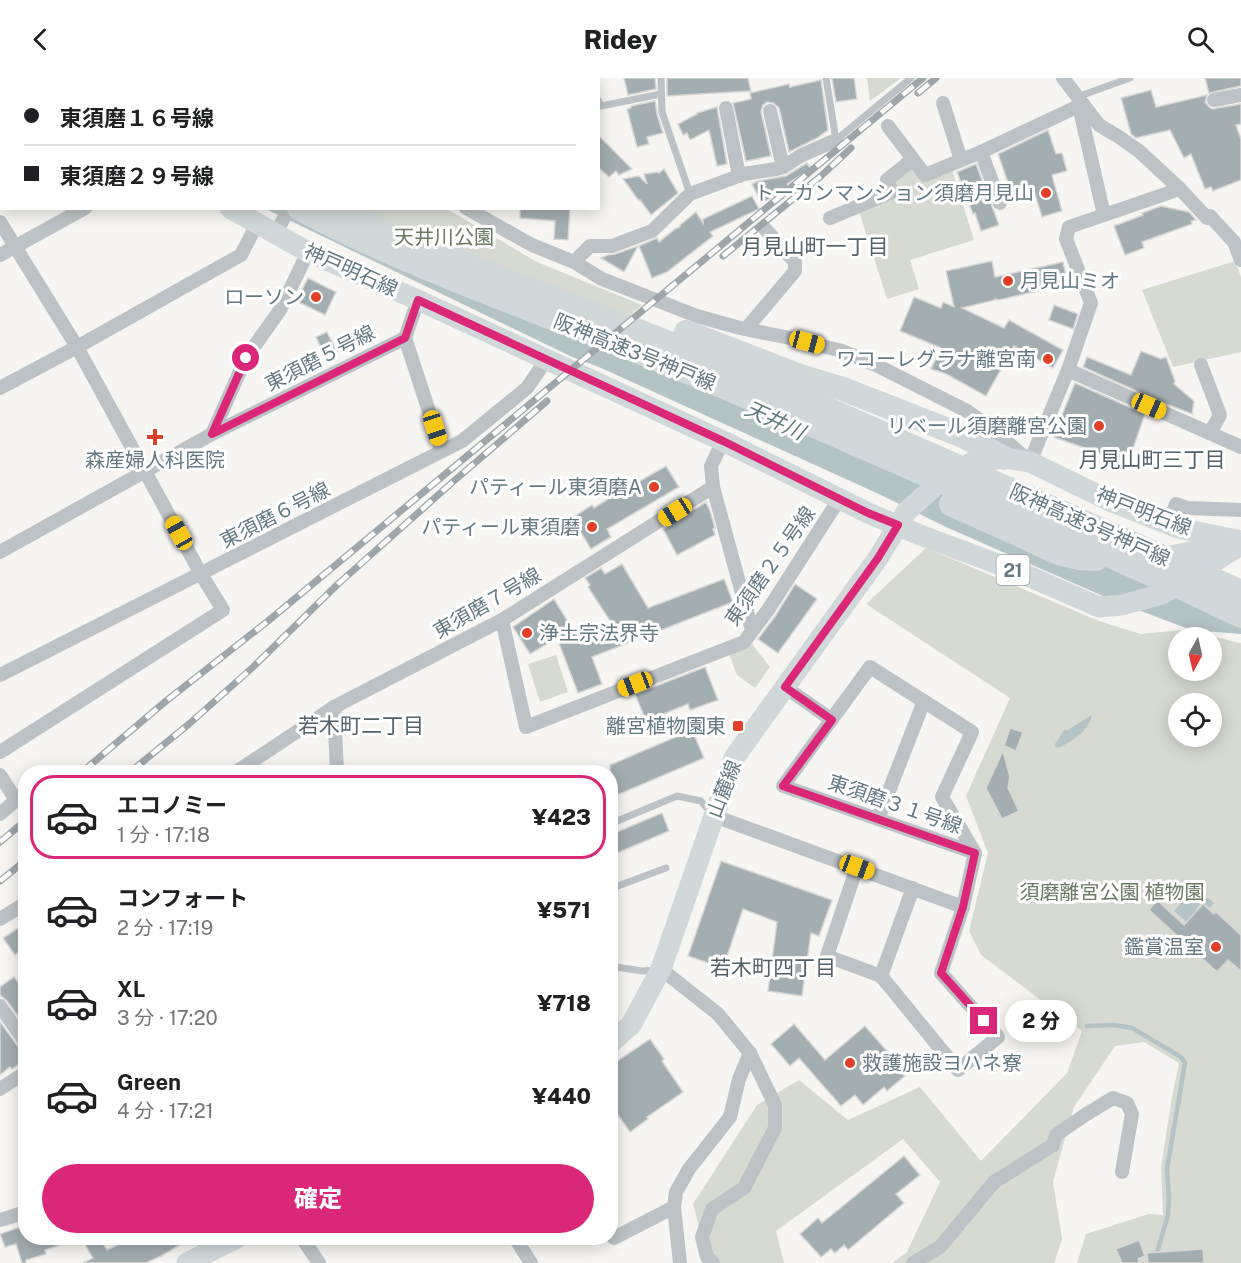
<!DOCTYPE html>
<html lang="ja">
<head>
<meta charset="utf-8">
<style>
  :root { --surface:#fff; --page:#f6f6f6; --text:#202124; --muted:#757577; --line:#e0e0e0; --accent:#db2777 }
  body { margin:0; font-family:"Public Sans","Noto Sans JP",sans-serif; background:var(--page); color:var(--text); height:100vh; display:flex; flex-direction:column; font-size:22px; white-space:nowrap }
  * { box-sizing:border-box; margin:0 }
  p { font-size:20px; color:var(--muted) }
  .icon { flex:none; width:33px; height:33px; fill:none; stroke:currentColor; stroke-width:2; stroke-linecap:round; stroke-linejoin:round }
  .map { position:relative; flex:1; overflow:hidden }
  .sheet { position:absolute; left:18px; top:687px; width:600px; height:480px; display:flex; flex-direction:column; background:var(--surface); border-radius:24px; box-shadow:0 3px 15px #0003 }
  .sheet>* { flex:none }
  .banner { position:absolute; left:0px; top:0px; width:600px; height:132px; box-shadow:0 3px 15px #0003; display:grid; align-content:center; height:132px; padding:0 24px; background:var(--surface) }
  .needle { width:39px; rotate:188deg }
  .controls { position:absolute; left:1168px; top:549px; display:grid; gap:12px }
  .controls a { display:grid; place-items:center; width:54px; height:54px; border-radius:50%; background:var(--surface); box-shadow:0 3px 15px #0003; font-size:30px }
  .end { position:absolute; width:27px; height:27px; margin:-14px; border:8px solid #db2777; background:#fff; box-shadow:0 0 0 3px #fff }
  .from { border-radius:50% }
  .bubble { position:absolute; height:42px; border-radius:21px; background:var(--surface); box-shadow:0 3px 15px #0003; font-size:20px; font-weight:800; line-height:42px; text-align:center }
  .car { position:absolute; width:18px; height:36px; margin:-18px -9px; border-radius:8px; box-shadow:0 0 4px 2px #0007; background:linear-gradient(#f5c518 24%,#345 0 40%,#f5c518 0 76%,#345 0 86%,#f5c518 0) }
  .banner b { display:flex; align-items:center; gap:21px; height:57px; font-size:22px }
  .banner b+b { border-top:2px solid var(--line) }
  .banner i { width:15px; height:15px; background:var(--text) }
  ul { padding:10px 0 0; list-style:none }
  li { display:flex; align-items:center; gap:18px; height:84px; margin:0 12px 9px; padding:0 12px; border:3px solid transparent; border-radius:24px }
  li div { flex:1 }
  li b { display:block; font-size:22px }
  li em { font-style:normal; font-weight:800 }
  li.on { border-color:var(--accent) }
  li>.icon { width:54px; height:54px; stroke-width:1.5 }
  .cta { display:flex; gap:12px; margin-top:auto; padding:12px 24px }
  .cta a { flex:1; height:69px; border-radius:36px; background:var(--accent); color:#fff; font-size:24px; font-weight:800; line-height:69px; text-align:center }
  header { display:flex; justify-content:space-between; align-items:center; height:78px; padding:0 24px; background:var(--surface); font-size:27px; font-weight:800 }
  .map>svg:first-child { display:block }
</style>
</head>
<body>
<header><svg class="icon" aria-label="back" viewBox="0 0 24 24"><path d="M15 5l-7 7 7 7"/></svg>Ridey<svg class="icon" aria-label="search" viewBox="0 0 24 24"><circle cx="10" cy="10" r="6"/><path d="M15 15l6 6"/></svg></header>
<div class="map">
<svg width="1241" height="1185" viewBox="0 0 1241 1185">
  <rect width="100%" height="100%" fill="#f6f5f2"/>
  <g fill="#d6dad1" fill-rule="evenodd">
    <path d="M867 0H901L870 23Z"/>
    <path d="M912 88 952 92 974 162 910 182 919 211 887 221 859 133Z"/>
    <path d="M330 131H447L537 184 642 227 601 262Z"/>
    <path d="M1235 183 1241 199V274L1173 289 1142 212Z"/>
    <path d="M926 470 1099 543 1141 556 1182 552 1241 565V1185H1077L1086 1156 1149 1136 1163 1137 1161 1089 1172 1019 1179 985 1144 964 1115 968 1074 1029 1053 1103 1062 1161 1054 1185H892L907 1174 940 1104 903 1061 776 1153 784 1185H708L693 1126 757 1027 799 1002 848 1042 920 1009 981 1083 1067 995 1082 953 981 877 969 853 988 775 966 718 1010 620 866 526ZM1179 560H1212V592H1179ZM1179 626H1212V658H1179Z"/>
    <path d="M752 566 770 589 755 610 737 597 729 576Z"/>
    <path d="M556 577 568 614 540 624 528 586Z"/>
  </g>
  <g fill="#b4c3c5">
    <path d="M266 131H330L1241 528V556L1191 552 1112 522 946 449 881 417 599 289 572 279Z"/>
    <path d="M1090 638H1092C1088 653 1072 664 1058 670L1056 669 1055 666 1064 652H1068Z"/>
    <path d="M1202 815 1214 825 1210 830 1202 824 1196 831 1200 835 1190 847 1174 833 1189 816Z"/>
  </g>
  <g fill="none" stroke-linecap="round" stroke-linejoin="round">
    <path stroke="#b4c3c5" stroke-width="4.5" d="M1087 948 1114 947 1132 950 1181 979 1185 985 1167 1091 1169 1121 1168 1137 1154 1185"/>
  </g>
  <g fill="#a3aeb2" stroke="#d7d7d5" stroke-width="1.5">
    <path d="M624 0H655L656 11 628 17Z"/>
    <path d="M667 0H748L751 13 667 18Z"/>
    <path d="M832 0H854L857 21 836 24Z"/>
    <path d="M1205 0H1241V8L1209 15Z"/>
    <path d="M821 2 828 52 817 60 789 74 779 30 773 25 767 24 763 27 761 34 771 78 746 83 733 25 751 21 750 15 789 6 790 9Z"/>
    <path d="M1151 12 1156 29 1207 17 1205 24 1208 28 1212 31 1241 26V46L1236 47 1241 61V102L1213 113 1211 109 1205 111 1191 76 1184 80 1170 52 1136 60 1131 56 1121 20Z"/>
    <path d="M655 23 657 36 663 55 647 59 649 66 637 69 627 31 631 30V28Z"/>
    <path d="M717 29 727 86 717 88 709 52 690 62 687 55 683 57 678 46 697 36V35Z"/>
    <path d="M1048 52 1056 76 1062 75 1067 93 1052 97 1062 133 1042 139 1034 113 1013 119 998 76Z"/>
    <path d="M598 57 632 91 619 97 616 93 609 99 598 89Z"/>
    <path d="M807 85 811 91 787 106 789 110 762 125 752 106 758 103 786 98Z"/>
    <path d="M976 86 999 147 981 153 975 135 973 136 957 94Z"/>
    <path d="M664 91 678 115 651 137 640 122 639 123 623 101 639 98 647 106 644 96 658 94 659 95Z"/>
    <path d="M752 118 759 131 710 154 713 158 667 194 652 200 639 168 657 160 659 164 675 151 680 149V147L696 134 703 145V141Z"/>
    <path d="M1161 128 1189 134 1196 142 1191 143 1192 146 1142 164 1144 170 1125 177 1114 148 1143 137 1142 135Z"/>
    <path d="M520 130H570L568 162 554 161 555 143 520 140Z"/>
    <path d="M638 168 624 194 601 180 608 177 615 176Z"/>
    <path d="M992 183 995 199 1063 184 1068 206 999 222 995 221V222L962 230 1004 250 1009 242 1063 272 1053 290 1014 268 986 318 946 296 931 291 941 270 900 253 914 219 941 230 943 224 954 229 946 193Z"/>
    <path d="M308 200 336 214 325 237 296 223Z"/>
    <path d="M1054 227 1078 236 1073 251 1049 242Z"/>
    <path d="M327 254 337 274 326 280 316 259Z"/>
    <path d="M1141 273 1161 281 1166 279 1175 303 1174 306 1194 323 1192 336 1161 324 1083 289 1087 279 1131 297Z"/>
    <path d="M1075 305 1145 336 1128 385 1053 359Z"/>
    <path d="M666 388 679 409 607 451 611 459 591 471 572 440 592 427 594 430 625 410 626 411Z"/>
    <path d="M706 424 710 433 715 450 713 451 715 457 677 477 663 451Z"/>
    <path d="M622 486 648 530 724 501 733 524 592 579 602 606 578 615 557 560 530 576 513 549 554 521 576 557 611 544 588 509 590 507 585 500 601 490 605 496Z"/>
    <path d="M795 506 817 521 778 575 758 561 776 537Z"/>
    <path d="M705 589 718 622 690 632 688 626 646 643 635 616Z"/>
    <path d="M1010 650 1023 654 1016 673 1004 668Z"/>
    <path d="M692 652 704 680 610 720V687Z"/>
    <path d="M1003 673 1010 699 1008 710 1019 733 1002 741 986 710Z"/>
    <path d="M662 735 669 753 610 778V757Z"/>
    <path d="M721 783 832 822 819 858 811 855 802 918 768 913 777 844 743 831 723 890 688 878Z"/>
    <path d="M1157 822 1184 847 1203 826 1214 836 1216 834 1241 857V893L1228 882 1217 894 1149 832Z"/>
    <path d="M26 845V870L15 877 3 860Z"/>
    <path d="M14 899 18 904 26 899V949L7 923 0 917V909Z"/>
    <path d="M0 944 23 975 19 978 23 984 12 991 10 989 0 997Z"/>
    <path d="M794 946 825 982 865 948 907 996 887 1013 884 1009 863 1027 855 1017 841 1028 799 980 790 988 771 966Z"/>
    <path d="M650 961 664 981 662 983 683 1014 647 1039 648 1041 630 1054 610 1026V988Z"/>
    <path d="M904 1078 920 1097 896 1116 904 1125 848 1172 844 1167 835 1175 831 1171 821 1179 800 1156 818 1140 822 1145Z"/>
    <path d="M26 1147V1160H75L76 1162 45 1172 46 1176 26 1182V1185H22L16 1166 5 1169 0 1156Z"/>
    <path d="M81 1160H100L107 1172 132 1160H192L161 1178 146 1185H83L93 1180Z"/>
    <path d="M1139 1162 1145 1178 1138 1181 1139 1185H1122L1116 1171Z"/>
    <path d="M1203 1171 1204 1185H1148L1147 1175Z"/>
  </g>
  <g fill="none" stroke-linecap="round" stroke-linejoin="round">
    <g stroke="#bcc2c5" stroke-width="7">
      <path d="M589 0V2"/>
      <path d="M661 0 662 34 690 116"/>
      <path d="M826 0 836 62"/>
      <path d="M295 2 296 0"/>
      <path d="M1077 19 1130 0"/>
      <path d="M598 22 601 28 661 16"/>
      <path d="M836 62 911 0"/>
      <path d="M610 746 677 718 701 723 710 734"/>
      <path d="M610 811 666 790"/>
      <path d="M610 888 642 893 655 892"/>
    </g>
    <g stroke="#bcc2c5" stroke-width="14">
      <path d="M220 0 223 2"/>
      <path d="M450 0 452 2"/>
      <path d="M1063 0 1099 47 1119 59 1139 73 1180 111 1207 140 1210 138 1234 164 1241 182"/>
      <path d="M432 2 433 0"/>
      <path d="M1214 22 1241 17"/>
      <path d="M943 25 961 82"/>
      <path d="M1079 28 1104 137"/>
      <path d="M726 30 739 98"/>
      <path d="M770 33 783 89"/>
      <path d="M888 48 925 97 981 74 1083 26"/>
      <path d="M981 74 1000 125"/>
      <path d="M466 130 532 167 574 184 602 201 656 222 697 238 740 250 790 260 842 273 876 287 967 333 997 355 1030 384 1068 292 1091 225 1066 161 1069 149 1180 111"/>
      <path d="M830 140 892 114 887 102 913 81"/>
      <path d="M0 144 77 269 201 496 223 532 0 674"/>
      <path d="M280 147 290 130"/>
      <path d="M0 177 85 130"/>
      <path d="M574 184 590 168H612L652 153 690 116 744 96 776 91 783 89 802 77 836 62"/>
      <path d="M418 222 405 260 442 373"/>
      <path d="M746 251 795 193V184L765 151"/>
      <path d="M1201 287 1220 337 1210 355"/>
      <path d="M1068 292 1241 369"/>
      <path d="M0 310 77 269 241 177 257 146"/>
      <path d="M212 356 246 280 280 232 308 174"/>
      <path d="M713 409 752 552"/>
      <path d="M1168 446 1176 426 1187 430 1241 432"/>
      <path d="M0 474 212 356 405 260"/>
      <path d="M502 542 526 649 744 564 768 532 840 420"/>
      <path d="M0 597 462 363 527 310 546 282"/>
      <path d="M785 609 832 642"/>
      <path d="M334 629 337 694"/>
      <path d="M236 694 334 629 502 542 713 409 711 388 723 363"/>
      <path d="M0 697 16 722 0 736"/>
      <path d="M714 738 963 829"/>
      <path d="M878 741 924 623"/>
      <path d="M857 789 827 878 881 898 913 810"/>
      <path d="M0 841 26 825"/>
      <path d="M661 891 718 936 750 975 775 1027V1050L744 1110 712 1131 702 1159 707 1179 713 1185"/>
      <path d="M881 898 958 992 998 959 941 895 963 829 975 775 942 719 972 654 870 589 783 708 975 775"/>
      <path d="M0 928 26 965"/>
      <path d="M0 1011 26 994"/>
      <path d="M0 1142 26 1134"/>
      <path d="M610 1154 614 1160 674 1129"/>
      <path d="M302 1160 319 1185"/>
      <path d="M515 1160 531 1185"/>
      <path d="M680 1185 674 1129 676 1114 689 1091 730 1039 739 1001 750 975"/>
      <path d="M913 1185 940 1169 994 1104 1053 1067 1056 1057 1085 1037 1113 1020 1127 1025 1132 1036 1122 1094"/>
    </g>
    <g stroke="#d1d8da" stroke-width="18">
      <path d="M13 2 16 0"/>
      <path d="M54 2 56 0"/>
    </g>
    <g stroke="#d1d8da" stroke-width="21">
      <path d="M0 10 2 9"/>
      <path d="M0 32 2 31"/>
      <path d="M230 130 308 174 418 222 723 363 868 435 920 457 1019 494 1099 529 1122 527 1162 516 1239 468"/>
      <path d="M610 965 631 947 661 891 734 680 878 480 907 433 935 408 973 384 1004 380 1030 384 1110 423 1178 450 1241 463"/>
      <path d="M187 1185 237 1160"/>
    </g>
    <g stroke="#d1d8da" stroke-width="24">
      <path d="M87 0 90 2"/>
      <path d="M299 130C328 147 359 160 389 174 476 213 566 244 654 280 827 351 998 429 1169 504L1241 538"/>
      <path d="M337 130 388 156 739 292 1179 486 1241 514"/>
      <path d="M686 254 800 298 843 311 963 358 1004 380"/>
      <path d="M951 426 1059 475 1079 480 1096 481"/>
      <path d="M1164 481 1241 465"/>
    </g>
    <defs>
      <g id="rail">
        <path d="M918 15 936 0"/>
        <path d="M723 178 821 98 851 70"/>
        <path d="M82 694 166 623 268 543 923 0"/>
        <path d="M130 694 189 646 252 590 338 506 455 402 547 323"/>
        <path d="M0 764 26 742"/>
        <path d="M0 803 26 782"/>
      </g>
    </defs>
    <use href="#rail" stroke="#9ea6aa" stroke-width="7"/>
    <use href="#rail" stroke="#fff" stroke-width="4.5" stroke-dasharray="14" stroke-linecap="butt"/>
  </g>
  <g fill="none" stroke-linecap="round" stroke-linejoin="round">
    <path stroke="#db2777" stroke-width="8" d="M246 280 212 356 405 260 418 222 723 363 868 435 898 447 878 480 785 609 832 642 783 708 975 775 963 829 941 895 984 943"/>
  </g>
  <g fill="#e03f28" stroke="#fff" stroke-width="2">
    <circle cx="1046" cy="115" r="6"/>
    <circle cx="1008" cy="203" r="6"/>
    <circle cx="316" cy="219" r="6"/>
    <circle cx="1048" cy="281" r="6"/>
    <circle cx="1099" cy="348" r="6"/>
    <path d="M152 350h6v6h6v6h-6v6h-6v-6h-6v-6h6z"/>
    <circle cx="654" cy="409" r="6"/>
    <circle cx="592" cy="449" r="6"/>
    <circle cx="527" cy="555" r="6"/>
    <rect x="732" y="642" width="12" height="12" rx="3"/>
    <circle cx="1216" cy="869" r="6"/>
    <circle cx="850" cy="985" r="6"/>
  </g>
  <g text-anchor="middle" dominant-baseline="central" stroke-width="6" stroke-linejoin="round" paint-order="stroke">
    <rect fill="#fff" stroke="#93a1a8" stroke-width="1.5" x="996.5" y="477" width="33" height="30" rx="4.5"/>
    <g font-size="18" font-weight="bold" fill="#657983">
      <text x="1013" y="492">21</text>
    </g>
    <g font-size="20" fill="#657983" stroke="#fff" text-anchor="end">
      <text x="1034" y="115">トーカンマンション須磨月見山</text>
      <text x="1020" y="203" text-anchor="start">月見山ミオ</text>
      <text x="304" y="219">ローソン</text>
      <text x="1036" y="281">ワコーレグラナ離宮南</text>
      <text x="1087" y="348">リベール須磨離宮公園</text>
      <text x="155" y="382" text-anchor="middle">森産婦人科医院</text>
      <text x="642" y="409">パティール東須磨A</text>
      <text x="580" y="449">パティール東須磨</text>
      <text x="539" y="555" text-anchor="start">浄土宗法界寺</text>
      <text x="726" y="648">離宮植物園東</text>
      <text x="1204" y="869">鑑賞温室</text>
      <text x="862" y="985" text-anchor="start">救護施設ヨハネ寮</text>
    </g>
    <g font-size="20" fill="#6b7a64" stroke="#fff">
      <text x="444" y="159">天井川公園</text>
      <text x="1112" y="814">須磨離宮公園 植物園</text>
    </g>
    <g font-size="20" fill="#657983" stroke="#fff">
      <text transform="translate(351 192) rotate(24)">神戸明石線</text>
      <text transform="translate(635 274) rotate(22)">阪神高速3号神戸線</text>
      <text transform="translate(320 280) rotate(-27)">東須磨５号線</text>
      <text transform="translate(1144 433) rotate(21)">神戸明石線</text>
      <text transform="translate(275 437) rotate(-27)">東須磨６号線</text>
      <text transform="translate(1090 447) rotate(24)">阪神高速3号神戸線</text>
      <text transform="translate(770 488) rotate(-55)">東須磨２５号線</text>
      <text transform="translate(487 525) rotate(-30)">東須磨７号線</text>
      <text transform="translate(724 711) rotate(-69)">山麓線</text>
      <text transform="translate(895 726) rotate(19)">東須磨３１号線</text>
    </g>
    <g font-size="21" fill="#536168" stroke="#fff">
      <text x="815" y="168">月見山町一丁目</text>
      <text x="1152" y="381">月見山町三丁目</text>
      <text x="361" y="647">若木町二丁目</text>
      <text x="773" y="889">若木町四丁目</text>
    </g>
    <g font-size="21" font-style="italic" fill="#617b7f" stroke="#fff">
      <text transform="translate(775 342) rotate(25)">天井川</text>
    </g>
  </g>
</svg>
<div class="controls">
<a><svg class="needle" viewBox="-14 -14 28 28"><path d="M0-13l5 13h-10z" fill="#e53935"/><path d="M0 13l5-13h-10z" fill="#757577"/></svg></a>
<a><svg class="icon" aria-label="locate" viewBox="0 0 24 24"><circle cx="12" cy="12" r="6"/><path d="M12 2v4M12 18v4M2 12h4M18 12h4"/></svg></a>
</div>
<i class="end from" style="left:246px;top:280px"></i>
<i class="end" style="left:984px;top:943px"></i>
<div class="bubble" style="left:1005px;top:922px;width:72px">2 分</div>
<i class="car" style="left:807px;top:264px;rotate:105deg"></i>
<i class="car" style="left:1149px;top:328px;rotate:114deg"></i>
<i class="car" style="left:435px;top:350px;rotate:162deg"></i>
<i class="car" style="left:675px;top:434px;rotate:238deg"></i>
<i class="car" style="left:179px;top:455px;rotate:331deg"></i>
<i class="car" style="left:635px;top:606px;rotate:249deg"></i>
<i class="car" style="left:857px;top:789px;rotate:110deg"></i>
<div class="banner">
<b><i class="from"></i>東須磨１６号線</b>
<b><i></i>東須磨２９号線</b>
</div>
<section class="sheet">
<ul>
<li class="on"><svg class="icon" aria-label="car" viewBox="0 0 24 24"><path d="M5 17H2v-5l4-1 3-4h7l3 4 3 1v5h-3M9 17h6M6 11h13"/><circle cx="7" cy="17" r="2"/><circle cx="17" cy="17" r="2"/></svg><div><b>エコノミー</b><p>1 分 · 17:18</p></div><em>¥423</em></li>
<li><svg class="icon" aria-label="car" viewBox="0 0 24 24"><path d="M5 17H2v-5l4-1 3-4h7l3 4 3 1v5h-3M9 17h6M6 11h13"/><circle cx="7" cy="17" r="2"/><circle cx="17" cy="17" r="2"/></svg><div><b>コンフォート</b><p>2 分 · 17:19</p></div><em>¥571</em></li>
<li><svg class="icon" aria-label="car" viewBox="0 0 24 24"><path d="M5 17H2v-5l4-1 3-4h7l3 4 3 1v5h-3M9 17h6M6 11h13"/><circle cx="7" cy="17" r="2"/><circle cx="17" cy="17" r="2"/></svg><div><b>XL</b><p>3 分 · 17:20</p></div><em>¥718</em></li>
<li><svg class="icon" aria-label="car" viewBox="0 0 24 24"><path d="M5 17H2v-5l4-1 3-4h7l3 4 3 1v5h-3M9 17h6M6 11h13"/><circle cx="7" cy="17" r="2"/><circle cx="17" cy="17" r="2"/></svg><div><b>Green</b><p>4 分 · 17:21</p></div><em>¥440</em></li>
</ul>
<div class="cta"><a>確定</a></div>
</section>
</div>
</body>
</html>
